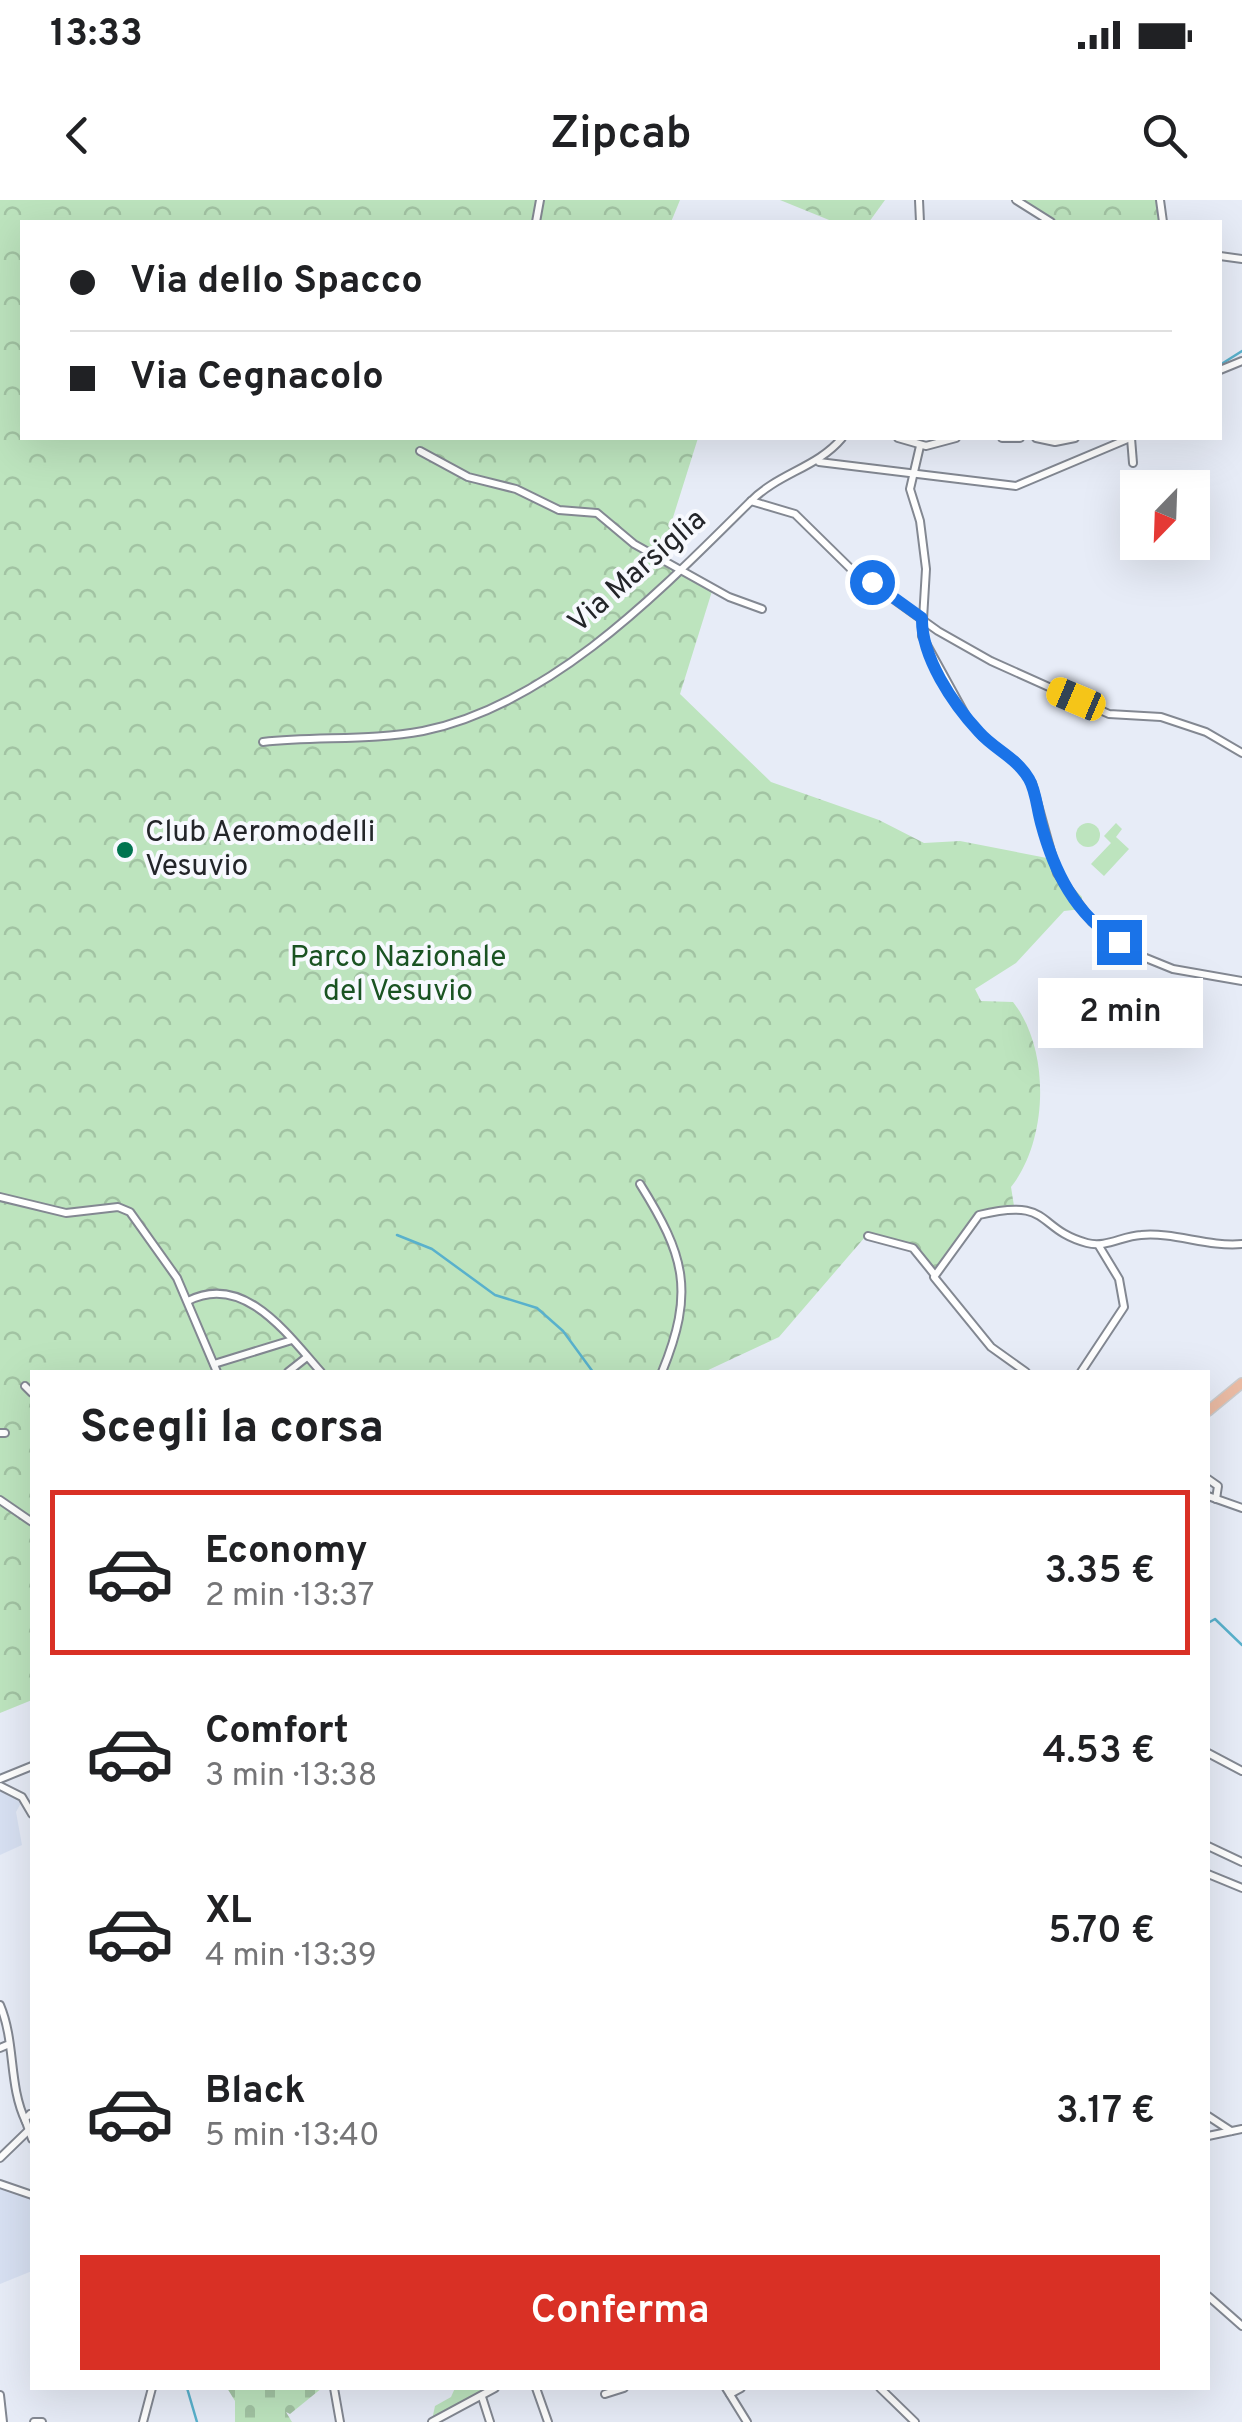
<!DOCTYPE html>
<html lang="it">
<head>
<meta charset="utf-8">
<style>
  :root { --surface:#fff; --page:#f6f6f6; --text:#202124; --muted:#757577; --line:#e0e0e0; --accent:#d93025 }
  body { margin:0; font-family:Overpass,sans-serif; background:var(--page); color:var(--text); height:100vh; display:flex; flex-direction:column; font-size:38px; white-space:nowrap }
  * { box-sizing:border-box; margin:0 }
  p { font-size:32px; color:var(--muted) }
  .icon { flex:none; width:55px; height:55px; fill:none; stroke:currentColor; stroke-width:2; stroke-linecap:round; stroke-linejoin:round }
  .map { position:relative; flex:1; overflow:hidden }
  .sheet { position:absolute; left:30px; top:1170px; width:1180px; height:1020px; display:flex; flex-direction:column; background:var(--surface); border-radius:0px; box-shadow:0 10px 40px #0002 }
  .sheet>* { flex:none }
  .banner { position:absolute; left:20px; top:20px; width:1202px; height:220px; border-radius:0px; box-shadow:0 10px 40px #0002; display:grid; align-content:center; height:220px; padding:0 50px; background:var(--surface) }
  .needle { width:65px; rotate:203deg }
  .fabs { position:absolute; left:1120px; top:270px; display:grid; gap:20px }
  .fabs a { display:grid; place-items:center; width:90px; height:90px; border-radius:0px; background:var(--surface); box-shadow:0 10px 40px #0002; font-size:50px }
  .end { position:absolute; width:45px; height:45px; margin:-22px; border:12px solid #1a73e8; background:#fff; box-shadow:0 0 0 5px #fff }
  .from { border-radius:50% }
  .bubble { position:absolute; height:70px; border-radius:0px; background:var(--surface); box-shadow:0 10px 40px #0002; font-size:32px; font-weight:600; line-height:70px; text-align:center }
  .car { position:absolute; width:30px; height:60px; margin:-30px -15px; border-radius:12px; box-shadow:0 0 8px 2px #0007; background:linear-gradient(#f5c518 24%,#345 0 40%,#f5c518 0 76%,#345 0 86%,#f5c518 0) }
  .banner b { display:flex; align-items:center; gap:35px; height:95px; font-size:38px }
  .banner b+b { border-top:2px solid var(--line) }
  .banner i { width:25px; height:25px; background:var(--text) }
  ul { padding:0; list-style:none }
  li { display:flex; align-items:center; gap:30px; height:165px; margin:0 20px 15px; padding:0 30px; border:5px solid transparent; border-radius:0px }
  li div { flex:1 }
  li b { display:block; font-size:38px }
  li em { font-style:normal; font-weight:600 }
  li.selected { border-color:var(--accent) }
  li>.icon { width:90px; height:90px; stroke-width:1.5 }
  h2 { padding:0 50px; font-size:45px; line-height:120px }
  .primary-button { display:flex; gap:20px; margin-top:auto; padding:20px 50px }
  .primary-button a { flex:1; height:115px; border-radius:0px; background:var(--accent); color:#fff; font-size:40px; font-weight:600; line-height:115px; text-align:center }
  .status { display:flex; justify-content:space-between; align-items:center; height:70px; padding:0 50px; background:var(--surface); direction:ltr }
  .status svg { height:28px; fill:currentColor }
  header { display:flex; justify-content:space-between; align-items:center; height:130px; padding:0 50px; background:var(--surface); font-size:45px; font-weight:600 }
  .map>svg:first-child { display:block }
</style>
</head>
<body>
<div class="status"><b>13:33</b><svg viewBox="0 0 49 12"><path d="M0 12V9h3v3zM5 12V6h3v6zM10 12V3h3v9zM15 12V0h3v12zM26 1h20v11H26zM47 4h2v5h-2z"/></svg></div>
<header><svg class="icon" aria-label="back" viewBox="0 0 24 24"><path d="M15 5l-7 7 7 7"/></svg>Zipcab<svg class="icon" aria-label="search" viewBox="0 0 24 24"><circle cx="10" cy="10" r="6"/><path d="M15 15l6 6"/></svg></header>
<div class="map">
<svg width="1242" height="2222" viewBox="0 0 1242 2222">
  <defs>
    <pattern id="cemetery-stones" width="16" height="16" patternUnits="userSpaceOnUse" patternTransform="scale(2.5)"><rect width="16" height="16" fill="#bde4be"/><path d="M2 7V4a2 2 0 0 1 4 0v3zM10 15v-3a2 2 0 0 1 4 0v3z" fill="#a2c3a3"/></pattern>
    <pattern id="park-crowns" width="20" height="18" patternUnits="userSpaceOnUse" patternTransform="scale(2.5)"><rect width="20" height="18" fill="#bde4be"/><path d="M2 6a3 3 0 1 1 6 0M12 15a3 3 0 1 1 6 0" fill="none" stroke="#a2c3a3"/></pattern>
  </defs>
  <rect width="100%" height="100%" fill="#e7ecf7"/>
  <g fill="#d7e0f2">
    <path d="M0 1589 22 1601 16 1612 22 1645 0 1655Z"/>
    <path d="M0 1978 10 1986 32 1990V2071L0 2084Z"/>
  </g>
  <g fill="#bde4be">
    <circle cx="1088" cy="635" r="12"/>
    <path d="M1116 623 1122 629 1116 637 1129 649 1104 676 1091 664 1111 643 1104 636Z"/>
    <path d="M455 2188H485L486 2191 432 2220 435 2206 451 2197Z"/>
  </g>
  <path fill="url(#cemetery-stones)" d="M227 2188H322L290 2214 286 2212 292 2222H235V2201Z"/>
  <g fill="url(#park-crowns)">
    <path d="M0 0H680L671 22H22V238H698L670 327 669 359 713 388 680 494 771 582 879 620 924 643 960 641 1052 659 1055 669 1082 697V709L1064 711 1016 763 975 789 981 801 1013 802C1051 850 1048 941 1011 987L1014 1006 1009 1013 978 1020 936 1073 910 1049 865 1037 779 1137 704 1172H32V1500L0 1513Z"/>
    <path d="M780 0H885L869 22H834Z"/>
    <path d="M1013 0H1163V22H1048Z"/>
  </g>
  <g fill="none" stroke-linecap="round" stroke-linejoin="round">
    <g stroke="#59b1cc" stroke-width="2.5">
      <path d="M1223 163 1242 151"/>
      <path d="M397 1035 432 1049 495 1095 537 1108 563 1131 593 1172"/>
      <path d="M1208 1423 1215 1419 1242 1445"/>
      <path d="M187 2188 197 2222"/>
    </g>
    <defs>
      <g id="minor">
        <path d="M919 0 920 22"/>
        <path d="M1016 0 1051 22"/>
        <path d="M1160 0 1163 22"/>
        <path d="M536 22 540 0"/>
        <path d="M1220 56 1242 59"/>
        <path d="M1220 170 1242 161"/>
        <path d="M898 238 926 246 956 238"/>
        <path d="M1002 238H1020"/>
        <path d="M1036 238 1055 242 1075 238"/>
        <path d="M1131 238 1133 263"/>
        <path d="M920 246 910 289 920 321 926 369 922 436 966 516 982 536 1016 562 1032 583 1057 673 1092 722 1136 754 1173 769 1242 781"/>
        <path d="M420 251 468 277 516 289 559 310 597 313 634 344 729 397 762 409"/>
        <path d="M819 262 1016 286 1130 238"/>
        <path d="M751 301 795 314 850 368 938 431 991 461 1109 514 1161 517 1206 532 1242 553"/>
        <path d="M263 542C316 536 371 541 423 531 552 504 660 391 750 302 778 273 817 268 842 238"/>
        <path d="M640 984C685 1056 695 1091 662 1172"/>
        <path d="M0 997 66 1013 118 1007 130 1012 177 1078 217 1172"/>
        <path d="M868 1036 913 1048 934 1074"/>
        <path d="M188 1101C244 1072 288 1135 321 1172"/>
        <path d="M214 1164 292 1140"/>
        <path d="M288 1172 307 1157"/>
        <path d="M1026 1172 991 1147 934 1077 979 1015C1053 997 1035 1029 1087 1043 1106 1048 1122 1036 1141 1035 1175 1032 1207 1047 1242 1044"/>
        <path d="M1081 1172 1124 1107 1119 1079 1099 1046"/>
        <path d="M25 1186 32 1193"/>
        <path d="M0 1233H5"/>
        <path d="M1208 1279 1218 1286 1216 1299"/>
        <path d="M1208 1296 1242 1308"/>
        <path d="M0 1300 32 1322"/>
        <path d="M1208 1553 1242 1571"/>
        <path d="M0 1579 32 1566"/>
        <path d="M0 1586 22 1597 32 1614"/>
        <path d="M1208 1646 1242 1662"/>
        <path d="M1208 1674 1242 1688"/>
        <path d="M0 1805C16 1843 8 1885 26 1922"/>
        <path d="M0 1848 7 1845"/>
        <path d="M30 1914 25 1919 32 1939"/>
        <path d="M1208 1916 1231 1931"/>
        <path d="M1208 1936 1242 1929"/>
        <path d="M0 1958 32 1927"/>
        <path d="M0 1984 32 1995"/>
        <path d="M1208 2096 1242 2126"/>
        <path d="M334 2188 340 2222"/>
        <path d="M536 2188 548 2222"/>
        <path d="M726 2188 747 2222"/>
        <path d="M880 2188 915 2222"/>
        <path d="M605 2194 624 2188"/>
        <path d="M730 2194 741 2188"/>
        <path d="M0 2195 3 2222"/>
        <path d="M482 2197 490 2222"/>
        <path d="M34 2222H42"/>
        <path d="M143 2222 152 2188"/>
        <path d="M432 2222 495 2188"/>
      </g>
      <path id="major" d="M1208 1211 1242 1183"/>
    </defs>
    <use href="#minor" stroke="#838892" stroke-width="10"/>
    <use href="#major" stroke="#cacbcc" stroke-width="12"/>
    <use href="#minor" stroke="#fff" stroke-width="6"/>
    <use href="#major" stroke="#eabba4" stroke-width="9"/>
  </g>
  <g fill="none" stroke-linecap="round" stroke-linejoin="round">
    <path stroke="#1a73e8" stroke-width="12" d="M872 382 922 418C921 457 953 504 979 532 995 550 1016 557 1029 579 1036 591 1037 609 1041 623 1054 672 1075 714 1119 742"/>
  </g>
  <circle fill="#00744f" stroke="#f7f9fe" stroke-width="4" cx="125" cy="650" r="10"/>
  <g text-anchor="middle" dominant-baseline="central" stroke-width="8" stroke-linejoin="round" paint-order="stroke">
    <g font-size="30" fill="#232529" stroke="#f7f9fe">
      <text transform="translate(638 372) rotate(-41)">Via Marsiglia</text>
    </g>
    <g font-size="30" fill="#232529" stroke="#f7f9fe" text-anchor="start">
      <text x="145" y="633">Club Aeromodelli<tspan x="145" dy="34">Vesuvio</tspan></text>
    </g>
    <g font-size="30" fill="#1a5322" stroke="#f7f9fe">
      <text x="398" y="758">Parco Nazionale<tspan x="398" dy="34">del Vesuvio</tspan></text>
    </g>
  </g>
</svg>
<div class="fabs">
<a><svg class="needle" viewBox="-14 -14 28 28"><path d="M0-13l5 13h-10z" fill="#e53935"/><path d="M0 13l5-13h-10z" fill="#757577"/></svg></a>
</div>
<i class="end from" style="left:872px;top:382px"></i>
<i class="end" style="left:1119px;top:742px"></i>
<div class="bubble" style="left:1038px;top:778px;width:165px">2 min</div>
<i class="car" style="left:1076px;top:499px;rotate:293deg"></i>
<div class="banner">
<b><i class="from"></i>Via dello Spacco</b>
<b><i></i>Via Cegnacolo</b>
</div>
<section class="sheet">
<h2>Scegli la corsa</h2>
<ul>
<li class="selected"><svg class="icon" aria-label="car" viewBox="0 0 24 24"><path d="M5 17H2v-5l4-1 3-4h7l3 4 3 1v5h-3M9 17h6M6 11h13"/><circle cx="7" cy="17" r="2"/><circle cx="17" cy="17" r="2"/></svg><div><b>Economy</b><p>2 min · 13:37</p></div><em>3.35 €</em></li>
<li><svg class="icon" aria-label="car" viewBox="0 0 24 24"><path d="M5 17H2v-5l4-1 3-4h7l3 4 3 1v5h-3M9 17h6M6 11h13"/><circle cx="7" cy="17" r="2"/><circle cx="17" cy="17" r="2"/></svg><div><b>Comfort</b><p>3 min · 13:38</p></div><em>4.53 €</em></li>
<li><svg class="icon" aria-label="car" viewBox="0 0 24 24"><path d="M5 17H2v-5l4-1 3-4h7l3 4 3 1v5h-3M9 17h6M6 11h13"/><circle cx="7" cy="17" r="2"/><circle cx="17" cy="17" r="2"/></svg><div><b>XL</b><p>4 min · 13:39</p></div><em>5.70 €</em></li>
<li><svg class="icon" aria-label="car" viewBox="0 0 24 24"><path d="M5 17H2v-5l4-1 3-4h7l3 4 3 1v5h-3M9 17h6M6 11h13"/><circle cx="7" cy="17" r="2"/><circle cx="17" cy="17" r="2"/></svg><div><b>Black</b><p>5 min · 13:40</p></div><em>3.17 €</em></li>
</ul>
<div class="primary-button"><a>Conferma</a></div>
</section>
</div>
</body>
</html>
